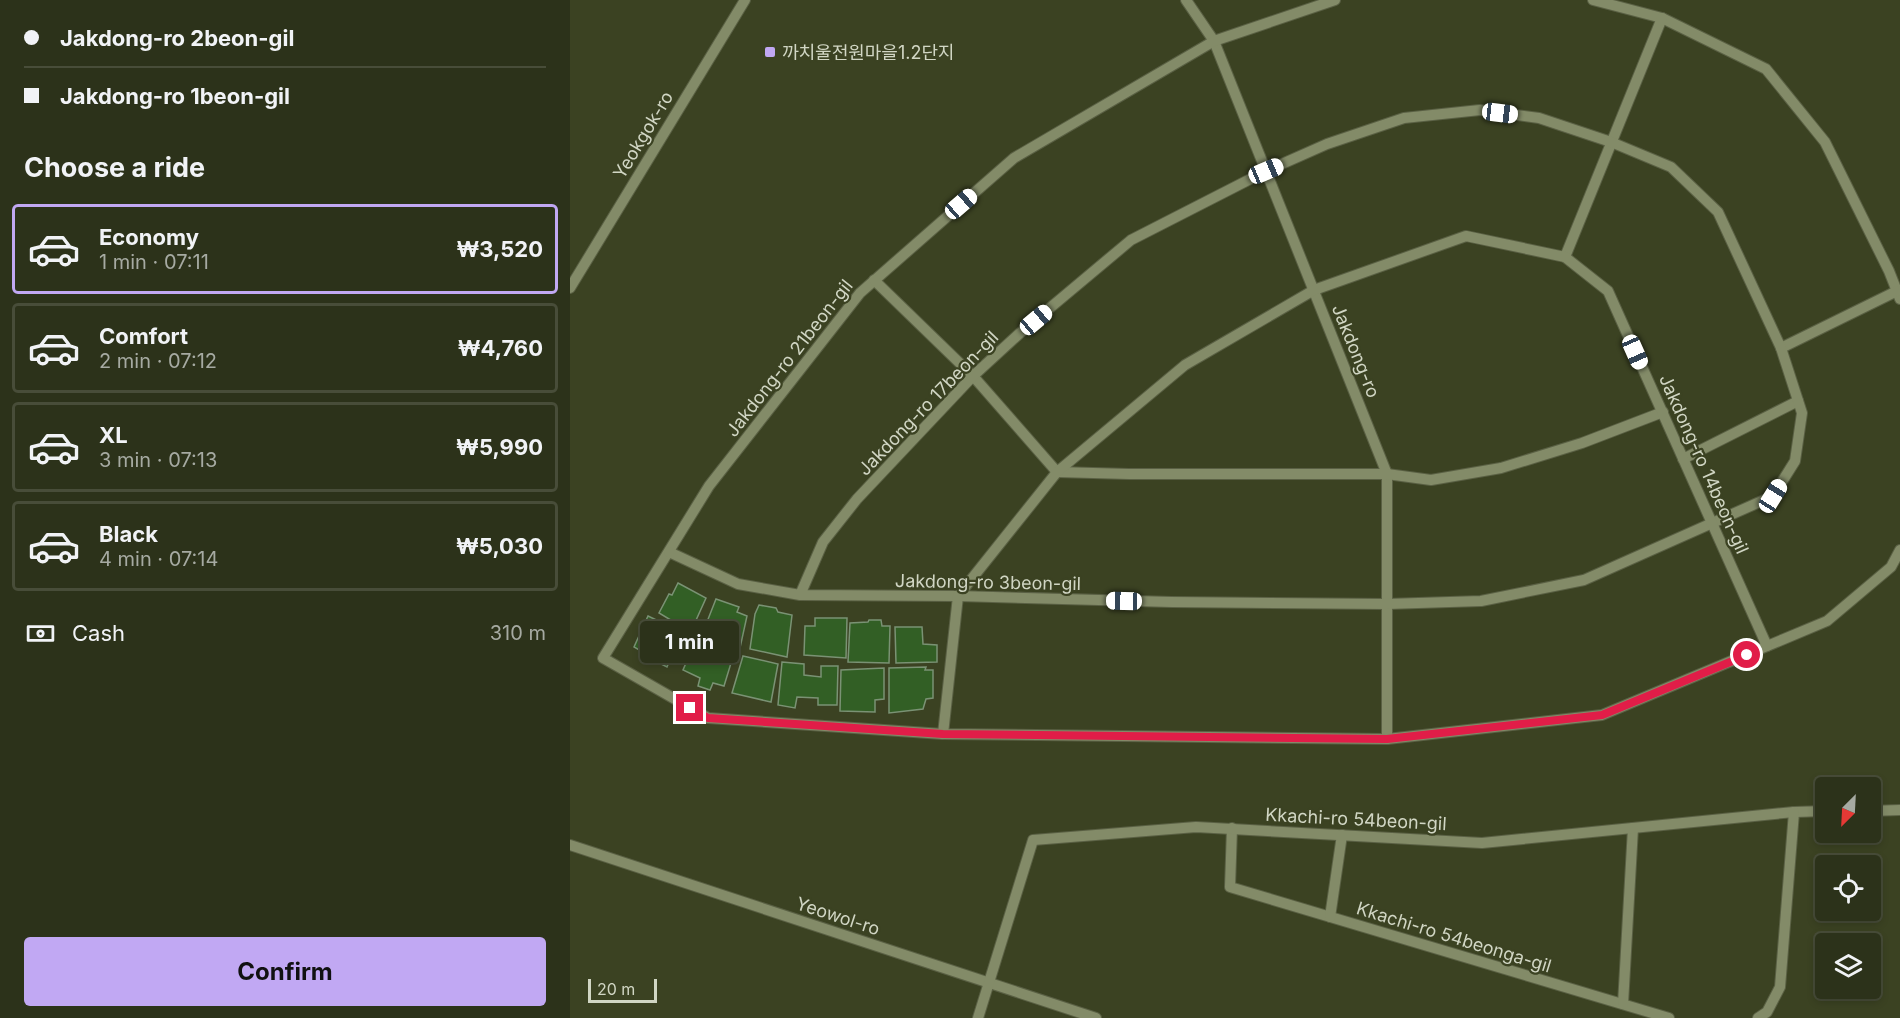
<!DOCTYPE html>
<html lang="en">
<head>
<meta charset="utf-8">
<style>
  :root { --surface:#2c321a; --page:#383e27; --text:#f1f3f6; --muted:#a6aaa2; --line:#484d39; --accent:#c1a8f3 }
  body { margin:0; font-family:Inter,"Noto Sans KR",sans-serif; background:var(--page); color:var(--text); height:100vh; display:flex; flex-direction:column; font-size:22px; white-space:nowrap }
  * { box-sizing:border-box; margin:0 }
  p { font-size:20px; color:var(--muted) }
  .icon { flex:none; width:33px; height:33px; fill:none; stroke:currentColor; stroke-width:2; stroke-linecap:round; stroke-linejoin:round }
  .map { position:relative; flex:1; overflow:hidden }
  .drawer { display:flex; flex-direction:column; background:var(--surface); width:570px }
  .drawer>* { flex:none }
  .top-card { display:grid; align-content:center; height:132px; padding:0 24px; background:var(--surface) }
  .needle { width:39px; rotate:204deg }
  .fabs { position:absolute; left:1245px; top:777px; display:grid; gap:12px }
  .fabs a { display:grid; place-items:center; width:66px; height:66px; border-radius:6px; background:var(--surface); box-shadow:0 3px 9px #0003,0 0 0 2px var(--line); font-size:30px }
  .scale { position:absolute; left:18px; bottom:15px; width:69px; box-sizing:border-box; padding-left:6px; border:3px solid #d1d6c4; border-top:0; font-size:16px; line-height:21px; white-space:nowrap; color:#d1d6c4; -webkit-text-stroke:4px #3b4222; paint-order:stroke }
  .end { position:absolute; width:27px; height:27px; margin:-14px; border:8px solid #e11d48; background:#fff; box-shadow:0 0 0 3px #fff }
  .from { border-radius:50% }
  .bubble { position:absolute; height:42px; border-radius:6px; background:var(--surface); box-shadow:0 3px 9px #0003,0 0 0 2px var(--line); font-size:20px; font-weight:700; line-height:42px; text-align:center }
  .car { position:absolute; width:18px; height:36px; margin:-18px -9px; border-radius:8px; box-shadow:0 0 4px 2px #0007; background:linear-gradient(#fff 24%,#345 0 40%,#fff 0 76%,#345 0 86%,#fff 0) }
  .top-card b { display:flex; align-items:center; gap:21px; height:57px; font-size:22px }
  .top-card b+b { border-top:2px solid var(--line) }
  .top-card i { width:15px; height:15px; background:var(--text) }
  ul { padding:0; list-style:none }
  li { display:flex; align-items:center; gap:18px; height:90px; margin:0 12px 9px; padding:0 12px; border:3px solid var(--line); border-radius:6px }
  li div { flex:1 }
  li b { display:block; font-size:22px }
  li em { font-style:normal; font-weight:700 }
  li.on { border-color:var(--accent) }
  li>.icon { width:54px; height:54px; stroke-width:1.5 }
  h2 { padding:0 24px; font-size:27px; line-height:72px }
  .pay { display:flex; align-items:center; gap:15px; height:66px; padding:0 24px; font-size:22px }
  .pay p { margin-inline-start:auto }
  .primary-button { display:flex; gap:12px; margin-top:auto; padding:12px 24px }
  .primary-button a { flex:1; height:69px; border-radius:6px; background:var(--accent); color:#111; font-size:24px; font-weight:700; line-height:69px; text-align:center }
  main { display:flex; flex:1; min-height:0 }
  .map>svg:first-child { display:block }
</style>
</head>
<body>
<main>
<section class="drawer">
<div class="top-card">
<b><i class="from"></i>Jakdong-ro 2beon-gil</b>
<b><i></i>Jakdong-ro 1beon-gil</b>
</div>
<h2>Choose a ride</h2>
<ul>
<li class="on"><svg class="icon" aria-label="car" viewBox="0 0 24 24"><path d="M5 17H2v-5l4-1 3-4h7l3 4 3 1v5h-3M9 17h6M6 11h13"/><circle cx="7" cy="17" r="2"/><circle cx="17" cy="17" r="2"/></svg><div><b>Economy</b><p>1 min · 07:11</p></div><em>₩3,520</em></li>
<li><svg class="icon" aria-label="car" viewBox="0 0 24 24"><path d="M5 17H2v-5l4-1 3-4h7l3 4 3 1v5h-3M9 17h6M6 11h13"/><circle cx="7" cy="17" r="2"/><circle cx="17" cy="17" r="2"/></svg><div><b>Comfort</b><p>2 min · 07:12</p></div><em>₩4,760</em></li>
<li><svg class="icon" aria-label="car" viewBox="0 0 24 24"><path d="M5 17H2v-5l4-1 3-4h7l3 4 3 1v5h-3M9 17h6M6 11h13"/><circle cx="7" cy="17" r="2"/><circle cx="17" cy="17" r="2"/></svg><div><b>XL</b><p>3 min · 07:13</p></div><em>₩5,990</em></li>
<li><svg class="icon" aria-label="car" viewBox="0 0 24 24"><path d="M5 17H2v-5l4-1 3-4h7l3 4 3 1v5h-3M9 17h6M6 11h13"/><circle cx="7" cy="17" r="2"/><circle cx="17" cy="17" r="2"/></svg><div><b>Black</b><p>4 min · 07:14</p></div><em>₩5,030</em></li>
</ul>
<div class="pay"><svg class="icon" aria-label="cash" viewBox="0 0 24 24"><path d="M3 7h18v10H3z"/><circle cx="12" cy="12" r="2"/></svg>Cash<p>310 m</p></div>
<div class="primary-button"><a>Confirm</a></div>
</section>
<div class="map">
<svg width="1330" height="1018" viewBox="0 0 1330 1018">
  <rect width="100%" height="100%" fill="#3b4222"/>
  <g fill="#325f25" stroke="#7a9274" stroke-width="1.5">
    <path d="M108 583 136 598 122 629 104 622 89 613 99 594 102 595Z"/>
    <path d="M146 599 169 607 167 612 177 616 170 648 133 632Z"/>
    <path d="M189 605 206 608 208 612 222 615 217 657 180 649 185 614Z"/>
    <path d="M78 616 118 635 104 664 99 662 97 667 77 657 78 655 64 647Z"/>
    <path d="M245 618H277L276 658 234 655 235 626H245Z"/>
    <path d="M299 620H311L312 626H320L319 663 278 662 280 623 298 622Z"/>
    <path d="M325 627H352L353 644 367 645V662L326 663Z"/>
    <path d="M127 638 165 650 154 686 143 683 140 690 128 686 130 678 113 670Z"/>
    <path d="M173 656 208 664 201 702 162 693Z"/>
    <path d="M212 662 234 664V675L251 677V666H268L267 705H248V698L227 697 225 708 208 705Z"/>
    <path d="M356 667 355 670H363V698L356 699 353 709 319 713V668Z"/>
    <path d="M314 668V699L305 700V712L270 711 271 670Z"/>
  </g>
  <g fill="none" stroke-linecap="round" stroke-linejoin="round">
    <defs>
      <g id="minor">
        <path d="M616 0 644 41 817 474V739"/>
        <path d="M765 0 644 41 444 158 290 293 139 486 33 658 138 718 373 734 817 739 1032 715 1257 621 1321 567 1330 550"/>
        <path d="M1023 0 1092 18 1196 69 1255 142 1319 271 1330 299"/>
        <path d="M995 257 1092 18"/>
        <path d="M304 280 403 376 487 472 559 474H817L861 480 931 468 1012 443 1093 412"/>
        <path d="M0 288 175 0"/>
        <path d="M1211 348 1327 291"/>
        <path d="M1113 459 1228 401"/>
        <path d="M99 552 168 584 230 595 388 596 602 602 817 604 911 601 1014 580 1203 496 1225 461 1232 413 1211 348 1148 212 1101 167 1041 142 969 118 910 110 834 118 757 144 696 171 561 240 450 333 403 376 287 499 253 542 230 595"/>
        <path d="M373 734 388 596 487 472 615 365 744 290 896 236 995 257 1038 291 1197 646"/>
        <path d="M1300 811 1330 810"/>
        <path d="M662 828 660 887 1099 1018"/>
        <path d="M0 845 526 1018"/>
        <path d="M760 917 772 835"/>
        <path d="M1053 1004 1063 828"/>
        <path d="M408 1018 463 840 626 827 912 843 1224 812 1256 811"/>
        <path d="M1188 1018 1197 1012 1210 987 1224 812"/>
      </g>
    </defs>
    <use href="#minor" stroke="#5a6044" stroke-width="12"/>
    <use href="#minor" stroke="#838b68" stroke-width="10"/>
  </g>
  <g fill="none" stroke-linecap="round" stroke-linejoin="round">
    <path stroke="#e11d48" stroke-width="8" d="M120 708 138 718 373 734 817 739 1032 715 1177 655"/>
  </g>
  <rect fill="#c1a8f3" stroke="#3b4222" stroke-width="2" x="194" y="46" width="12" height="12" rx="3"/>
  <g text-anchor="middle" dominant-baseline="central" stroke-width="4.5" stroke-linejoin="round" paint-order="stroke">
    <g font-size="18" fill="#d1d6c4" stroke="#3b4222" text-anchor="start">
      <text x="212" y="52">까치울전원마을1.2단지</text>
    </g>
    <g font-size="18" fill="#d1d6c4" stroke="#3b4222">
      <text transform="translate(73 135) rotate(-59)">Yeokgok-ro</text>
      <text transform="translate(786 351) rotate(68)">Jakdong-ro</text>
      <text transform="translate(219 358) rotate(-52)">Jakdong-ro 21beon-gil</text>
      <text transform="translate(358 403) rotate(-46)">Jakdong-ro 17beon-gil</text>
      <text transform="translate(1134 464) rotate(66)">Jakdong-ro 14beon-gil</text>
      <text transform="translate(418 582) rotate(1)">Jakdong-ro 3beon-gil</text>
      <text transform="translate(786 819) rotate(3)">Kkachi-ro 54beon-gil</text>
      <text transform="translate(268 916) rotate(18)">Yeowol-ro</text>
      <text transform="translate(884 937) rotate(17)">Kkachi-ro 54beonga-gil</text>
    </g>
  </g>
</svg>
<div class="fabs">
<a><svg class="needle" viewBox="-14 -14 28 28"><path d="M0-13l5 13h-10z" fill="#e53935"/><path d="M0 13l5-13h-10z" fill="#a6aaa2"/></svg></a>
<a><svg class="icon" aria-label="locate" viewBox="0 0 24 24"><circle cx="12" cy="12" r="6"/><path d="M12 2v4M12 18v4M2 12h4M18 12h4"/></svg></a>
<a><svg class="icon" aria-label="layers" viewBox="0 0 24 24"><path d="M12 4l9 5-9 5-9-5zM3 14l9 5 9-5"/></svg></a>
</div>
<div class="scale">20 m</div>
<i class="end from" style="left:1177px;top:655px"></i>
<i class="end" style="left:120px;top:708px"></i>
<div class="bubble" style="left:70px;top:621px;width:99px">1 min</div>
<i class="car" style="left:930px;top:113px;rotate:97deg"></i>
<i class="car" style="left:696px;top:171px;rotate:67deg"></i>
<i class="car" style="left:391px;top:204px;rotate:49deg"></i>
<i class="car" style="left:466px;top:320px;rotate:50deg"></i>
<i class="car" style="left:1065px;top:352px;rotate:156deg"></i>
<i class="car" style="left:1203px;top:496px;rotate:32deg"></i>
<i class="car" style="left:554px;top:601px;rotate:271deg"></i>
</div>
</main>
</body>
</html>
